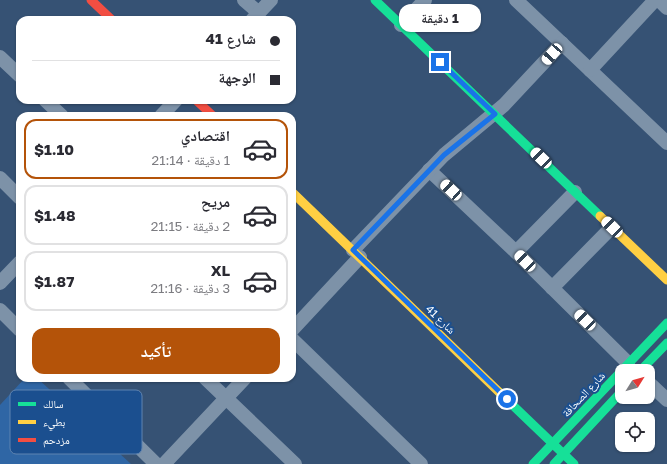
<!DOCTYPE html>
<html lang="ar">
<head>
<meta charset="utf-8">
<style>
  :root { --surface:#fff; --page:#f2f2f3; --text:#2b2b33; --muted:#7c7c81; --line:#e1e1e2; --accent:#b45309 }
  body { margin:0; font-family:"Golos Text","Noto Naskh Arabic",sans-serif; background:var(--page); color:var(--text); direction:rtl; height:100vh; display:flex; flex-direction:column; font-size:15px; white-space:nowrap }
  * { box-sizing:border-box; margin:0 }
  p { font-size:13px; color:var(--muted) }
  .icon { flex:none; width:22px; height:22px; fill:none; stroke:currentColor; stroke-width:2; stroke-linecap:round; stroke-linejoin:round }
  .map { position:relative; flex:1; overflow:hidden; direction:ltr }
  .panel { position:absolute; left:16px; top:112px; width:280px; height:270px; display:flex; flex-direction:column; background:var(--surface); border-radius:12px; box-shadow:0 1px 3px #0004; direction:rtl }
  .panel>* { flex:none }
  .banner { position:absolute; left:16px; top:16px; width:280px; height:88px; border-radius:12px; box-shadow:0 1px 3px #0004; direction:rtl; display:grid; align-content:center; height:88px; padding:0 16px; background:var(--surface) }
  .needle { width:26px; rotate:53deg }
  .buttons { position:absolute; left:615px; top:364px; display:grid; gap:8px }
  .buttons a { display:grid; place-items:center; width:40px; height:40px; border-radius:8px; background:var(--surface); box-shadow:0 1px 3px #0004; font-size:20px }
  .end { position:absolute; width:18px; height:18px; margin:-9px; border:5px solid #1a73e8; background:#fff; box-shadow:0 0 0 2px #fff }
  .from { border-radius:50% }
  .bubble { position:absolute; height:28px; border-radius:12px; background:var(--surface); box-shadow:0 1px 3px #0004; font-size:13px; font-weight:700; line-height:28px; text-align:center; direction:rtl }
  .car { position:absolute; width:12px; height:24px; margin:-12px -6px; border-radius:5px; box-shadow:0 0 3px 1px #0007; background:linear-gradient(#fff 24%,#345 0 40%,#fff 0 76%,#345 0 86%,#fff 0) }
  .banner b { display:flex; align-items:center; gap:14px; height:38px; font-size:15px }
  .banner b+b { border-top:1px solid var(--line) }
  .banner i { width:10px; height:10px; background:var(--text) }
  ul { padding:7px 0 0; list-style:none }
  li { display:flex; align-items:center; gap:12px; height:60px; margin:0 8px 6px; padding:0 8px; border:2px solid var(--line); border-radius:12px }
  li div { flex:1 }
  li b { display:block; font-size:15px }
  li em { font-style:normal; font-weight:700 }
  li.on { border-color:var(--accent) }
  li>.icon { width:36px; height:36px; stroke-width:1.5 }
  .primary-button { display:flex; gap:8px; margin-top:auto; padding:8px 16px }
  .primary-button a { flex:1; height:46px; border-radius:12px; background:var(--accent); color:#fff; font-size:16px; font-weight:700; line-height:46px; text-align:center }
  .map>svg:first-child { display:block }
</style>
</head>
<body>
<div class="map">
<svg width="667" height="464" viewBox="0 0 667 464">
  <rect width="100%" height="100%" fill="#365274"/>
  <path fill="#2f66a5" d="M25 378H37L131 464H0V405Z"/>
  <g fill="none" stroke-linecap="round" stroke-linejoin="round">
    <g stroke="#7d92a8" stroke-width="14">
      <path d="M244 0 259 13"/>
      <path d="M516 0 667 143"/>
      <path d="M659 0 667 8"/>
      <path d="M252 20 271 0"/>
      <path d="M401 25 425 0"/>
      <path d="M0 57 20 76"/>
      <path d="M590 70 655 0"/>
      <path d="M45 100 62 116"/>
      <path d="M161 116 176 100"/>
      <path d="M429 170 516 252 628 363"/>
      <path d="M0 178 20 198"/>
      <path d="M353 250 444 155 504 105 562 43"/>
      <path d="M516 252 575 192"/>
      <path d="M0 283 20 262"/>
      <path d="M552 288 612 227"/>
      <path d="M0 310 20 330"/>
      <path d="M292 330 360 257"/>
      <path d="M292 339 421 464"/>
      <path d="M69 378 156 464"/>
      <path d="M205 378 295 464"/>
      <path d="M648 382 667 400"/>
      <path d="M164 464 245 378"/>
    </g>
    <g stroke="#16e098" stroke-width="9">
      <path d="M375 0 600 216"/>
      <path d="M640 371 667 343"/>
      <path d="M499 392 574 464"/>
      <path d="M533 464 667 323"/>
      <path d="M554 464 622 391"/>
    </g>
    <g stroke="#ffcf43" stroke-width="9">
      <path d="M292 192 499 392"/>
      <path d="M600 216 667 280"/>
    </g>
    <g stroke="#f24e42" stroke-width="9">
      <path d="M91 0 112 20"/>
      <path d="M196 100 213 116"/>
    </g>
  </g>
  <g fill="none" stroke-linecap="round" stroke-linejoin="round">
    <path stroke="#1a73e8" stroke-width="5" d="M440 62 495 114 444 155 353 250 507 399"/>
  </g>
  <g text-anchor="middle" dominant-baseline="central" stroke-width="4" stroke-linejoin="round" paint-order="stroke">
    <g font-size="11" fill="#fff" stroke="#1b4f8f">
      <text transform="translate(441 319) rotate(44)">شارع 41</text>
      <text transform="translate(583 394) rotate(-47)">شارع الصحافة</text>
    </g>
  </g>
  <rect x="10" y="390" width="132" height="64" rx="6" fill="#1b4f8f" stroke="#5f84b1" stroke-width="1"/>
  <rect x="18" y="402" width="18" height="4" fill="#16e098"/>
  <rect x="18" y="420" width="18" height="4" fill="#ffcf43"/>
  <rect x="18" y="438" width="18" height="4" fill="#f24e42"/>
  <g font-size="11" fill="#fff">
    <text x="43" y="408">سالك</text>
    <text x="43" y="426">بطيء</text>
    <text x="43" y="444">مزدحم</text>
  </g>
</svg>
<div class="buttons">
<a><svg class="needle" viewBox="-14 -14 28 28"><path d="M0-13l5 13h-10z" fill="#e53935"/><path d="M0 13l5-13h-10z" fill="#7c7c81"/></svg></a>
<a><svg class="icon" aria-label="locate" viewBox="0 0 24 24"><circle cx="12" cy="12" r="6"/><path d="M12 2v4M12 18v4M2 12h4M18 12h4"/></svg></a>
</div>
<i class="end from" style="left:507px;top:399px"></i>
<i class="end" style="left:440px;top:62px"></i>
<div class="bubble" style="left:399px;top:4px;width:82px">1 دقيقة</div>
<i class="car" style="left:552px;top:54px;rotate:222deg"></i>
<i class="car" style="left:541px;top:158px;rotate:314deg"></i>
<i class="car" style="left:451px;top:190px;rotate:313deg"></i>
<i class="car" style="left:612px;top:227px;rotate:314deg"></i>
<i class="car" style="left:525px;top:261px;rotate:315deg"></i>
<i class="car" style="left:585px;top:320px;rotate:314deg"></i>
<div class="banner">
<b><i class="from"></i>شارع 41</b>
<b><i></i>الوجهة</b>
</div>
<section class="panel">
<ul>
<li class="on"><svg class="icon" aria-label="car" viewBox="0 0 24 24"><path d="M5 17H2v-5l4-1 3-4h7l3 4 3 1v5h-3M9 17h6M6 11h13"/><circle cx="7" cy="17" r="2"/><circle cx="17" cy="17" r="2"/></svg><div><b>اقتصادي</b><p>1 دقيقة · 21:14</p></div><em>$1.10</em></li>
<li><svg class="icon" aria-label="car" viewBox="0 0 24 24"><path d="M5 17H2v-5l4-1 3-4h7l3 4 3 1v5h-3M9 17h6M6 11h13"/><circle cx="7" cy="17" r="2"/><circle cx="17" cy="17" r="2"/></svg><div><b>مريح</b><p>2 دقيقة · 21:15</p></div><em>$1.48</em></li>
<li><svg class="icon" aria-label="car" viewBox="0 0 24 24"><path d="M5 17H2v-5l4-1 3-4h7l3 4 3 1v5h-3M9 17h6M6 11h13"/><circle cx="7" cy="17" r="2"/><circle cx="17" cy="17" r="2"/></svg><div><b>XL</b><p>3 دقيقة · 21:16</p></div><em>$1.87</em></li>
</ul>
<div class="primary-button"><a>تأكيد</a></div>
</section>
</div>
</body>
</html>
